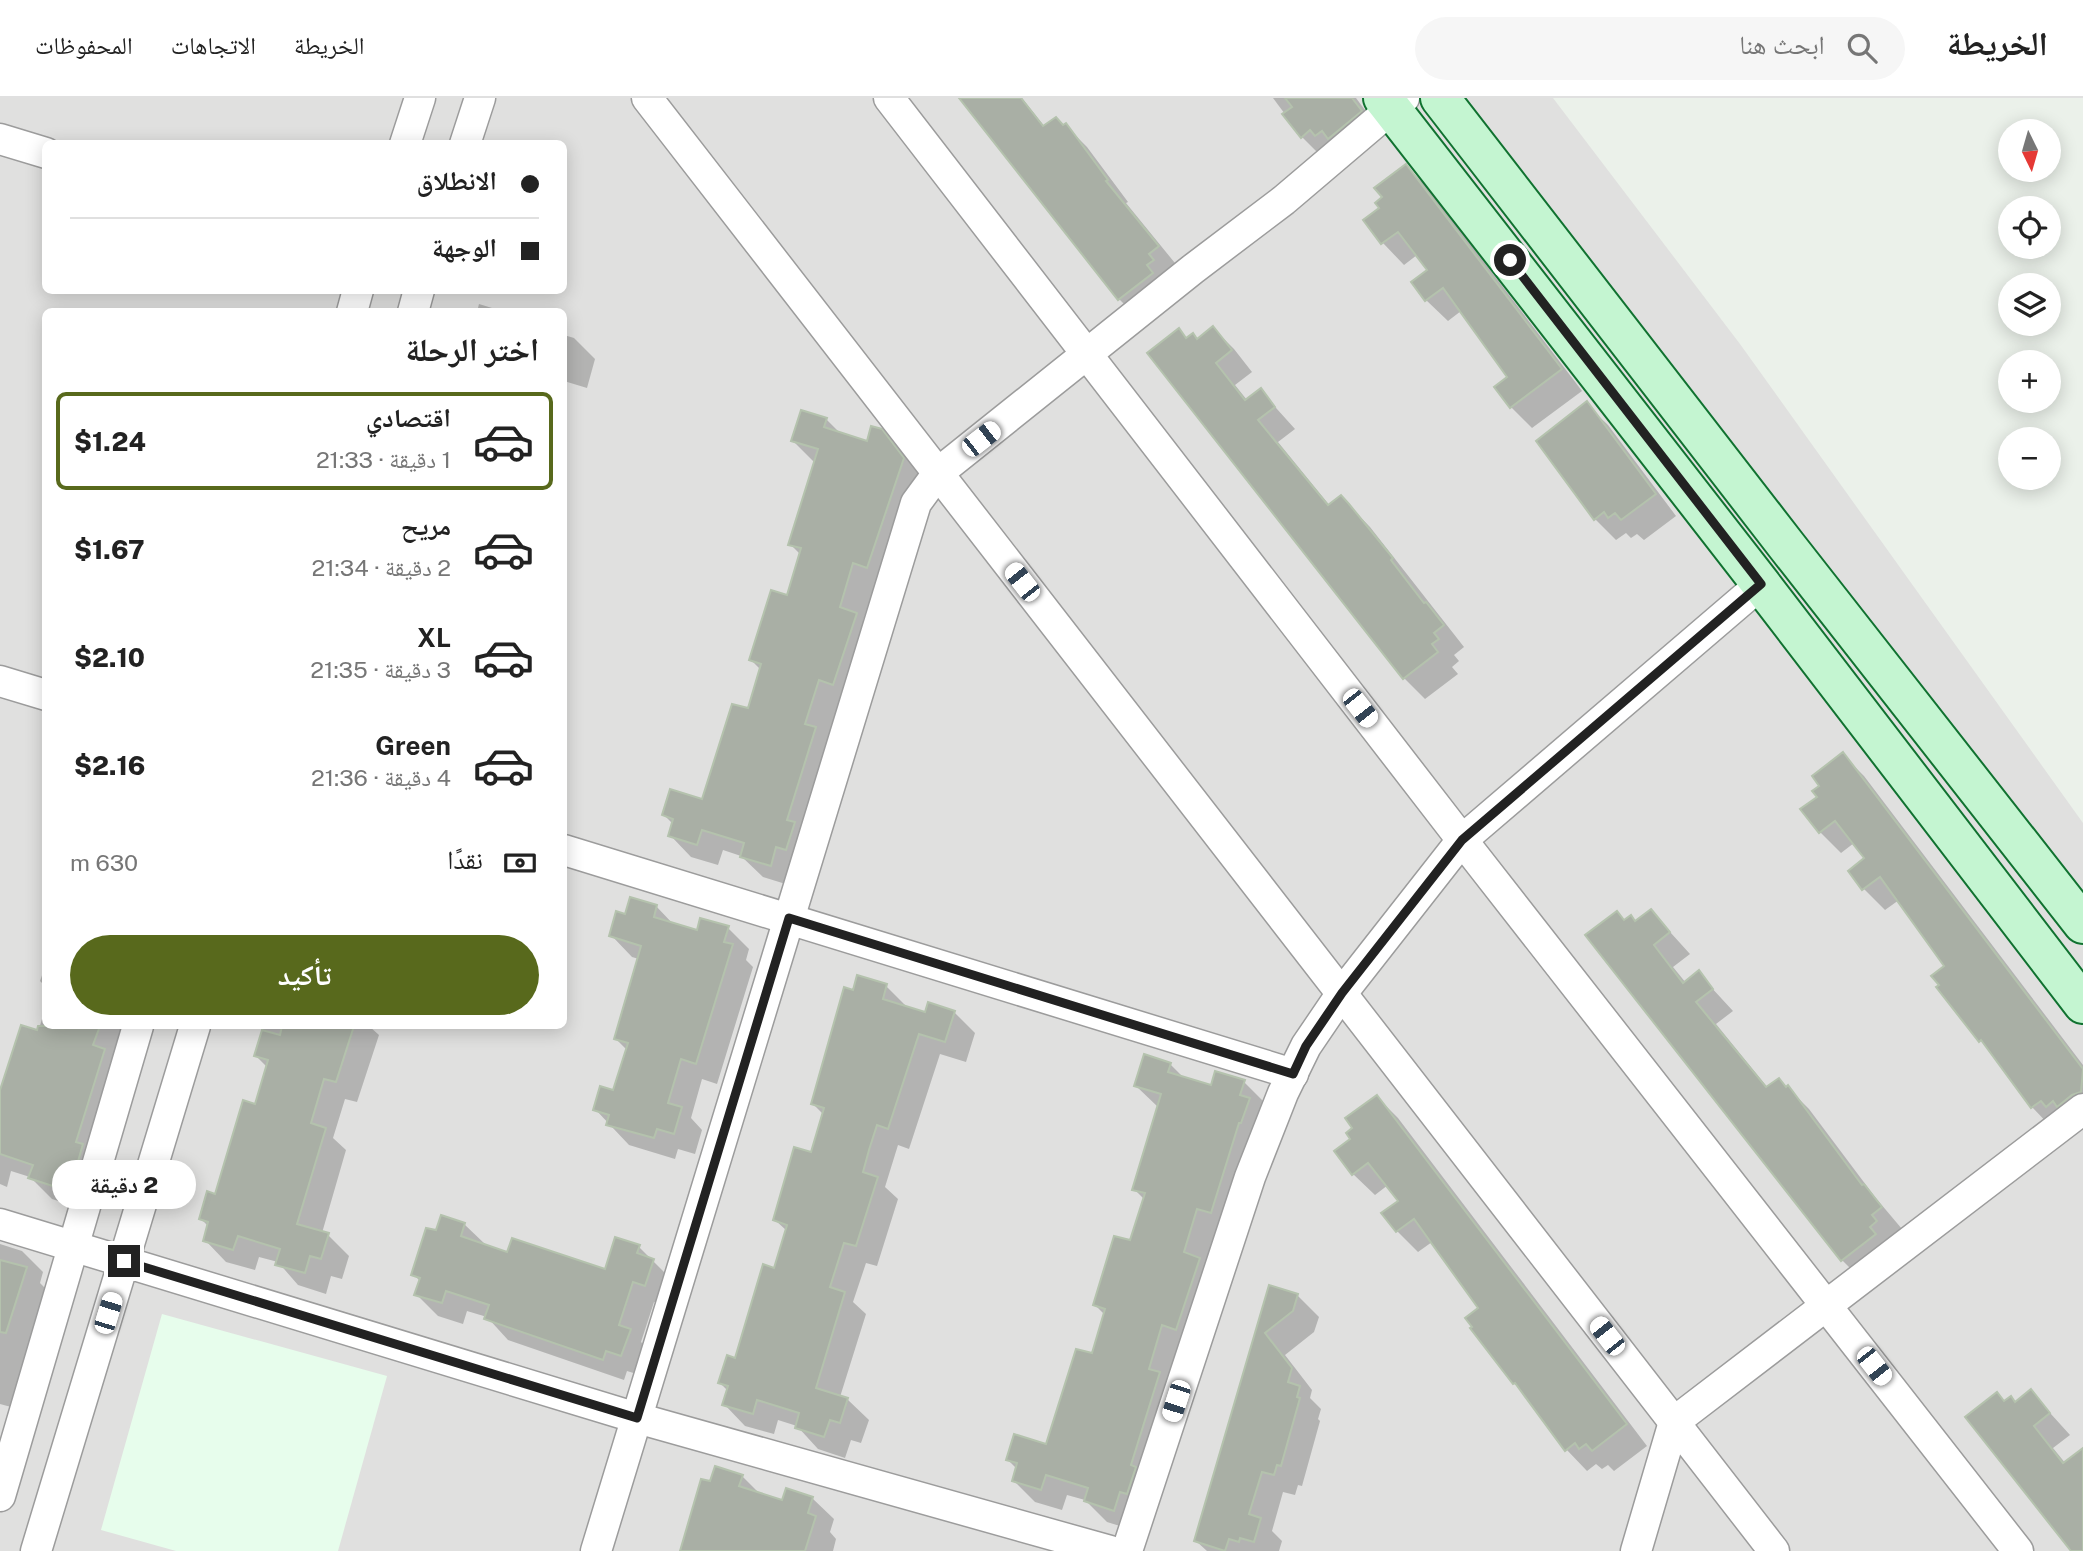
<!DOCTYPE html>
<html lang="ar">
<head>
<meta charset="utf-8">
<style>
  :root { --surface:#fff; --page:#f6f6f6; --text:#222; --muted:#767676; --line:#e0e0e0; --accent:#58691c }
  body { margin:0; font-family:"Public Sans","Noto Naskh Arabic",sans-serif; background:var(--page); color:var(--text); direction:rtl; height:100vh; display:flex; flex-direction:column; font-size:26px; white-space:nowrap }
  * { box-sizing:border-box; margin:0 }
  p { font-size:23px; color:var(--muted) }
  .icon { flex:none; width:38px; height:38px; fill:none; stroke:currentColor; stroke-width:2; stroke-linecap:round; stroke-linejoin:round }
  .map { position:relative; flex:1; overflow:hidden; direction:ltr }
  .details { position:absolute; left:42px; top:210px; width:525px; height:721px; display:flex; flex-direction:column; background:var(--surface); border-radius:10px; box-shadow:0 4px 18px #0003; direction:rtl }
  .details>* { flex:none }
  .top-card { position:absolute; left:42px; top:42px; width:525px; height:154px; border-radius:10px; box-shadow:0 4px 18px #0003; direction:rtl; display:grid; align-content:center; height:154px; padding:0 28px; background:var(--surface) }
  .needle { width:46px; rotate:175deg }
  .buttons { position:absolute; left:1998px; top:21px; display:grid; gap:14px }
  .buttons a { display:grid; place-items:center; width:63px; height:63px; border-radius:50%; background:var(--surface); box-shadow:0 4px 18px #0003; font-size:35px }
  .end { position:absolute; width:32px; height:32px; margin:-16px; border:9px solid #222; background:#fff; box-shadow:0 0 0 4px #fff }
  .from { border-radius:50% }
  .bubble { position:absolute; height:49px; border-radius:24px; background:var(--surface); box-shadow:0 4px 18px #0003; font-size:23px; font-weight:800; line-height:49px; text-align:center; direction:rtl }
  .car { position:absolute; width:21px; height:42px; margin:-21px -10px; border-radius:9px; box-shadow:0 0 5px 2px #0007; background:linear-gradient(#fff 24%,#345 0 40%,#fff 0 76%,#345 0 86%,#fff 0) }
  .top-card b { display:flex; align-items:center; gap:24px; height:66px; font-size:26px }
  .top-card b+b { border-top:2px solid var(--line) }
  .top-card i { width:18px; height:18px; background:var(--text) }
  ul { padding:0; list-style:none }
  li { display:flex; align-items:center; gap:21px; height:98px; margin:0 14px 10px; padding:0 14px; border:4px solid transparent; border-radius:10px }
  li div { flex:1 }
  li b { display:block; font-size:26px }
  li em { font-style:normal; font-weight:800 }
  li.selected { border-color:var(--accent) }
  li>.icon { width:63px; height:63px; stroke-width:1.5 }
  h2 { padding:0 28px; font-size:32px; line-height:84px }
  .pay { display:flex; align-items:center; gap:18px; height:77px; padding:0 28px; font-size:26px }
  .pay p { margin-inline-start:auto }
  .primary-button { display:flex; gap:14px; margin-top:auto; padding:14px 28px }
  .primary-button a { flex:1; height:80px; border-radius:42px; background:var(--accent); color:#fff; font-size:28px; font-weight:800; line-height:80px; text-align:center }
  header { display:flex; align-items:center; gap:42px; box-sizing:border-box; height:98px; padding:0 35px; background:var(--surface); border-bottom:2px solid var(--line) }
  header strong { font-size:33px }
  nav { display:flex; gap:38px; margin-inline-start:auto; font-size:24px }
  .search { width:490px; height:63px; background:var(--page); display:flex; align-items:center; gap:18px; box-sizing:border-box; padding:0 24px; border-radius:38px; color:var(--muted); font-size:26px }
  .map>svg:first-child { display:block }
</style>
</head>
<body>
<header>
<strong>الخريطة</strong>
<div class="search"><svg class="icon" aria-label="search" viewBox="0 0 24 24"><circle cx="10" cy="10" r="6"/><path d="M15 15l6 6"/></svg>ابحث هنا</div>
<nav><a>الخريطة</a><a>الاتجاهات</a><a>المحفوظات</a></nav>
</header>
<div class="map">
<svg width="2083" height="1453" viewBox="0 0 2083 1453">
  <rect width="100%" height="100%" fill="#ebf1ea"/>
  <path fill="#e0e0df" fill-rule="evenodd" d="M0 0H1553L1740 246 2083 725V1453H0ZM46 46H564V192H46ZM46 214H564V928H46Z"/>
  <path fill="#e7fdec" d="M162 1216 387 1278 338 1453H176L101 1432Z"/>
  <g fill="#0003">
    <path d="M961 0H1022L1045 29 1066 28 1087 49 1128 104 1126 105 1179 170 1140 222 1119 201Z"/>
    <path d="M1273 0H1356L1382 35 1323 60 1302 39Z"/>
    <path d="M1406 68 1427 89 1582 293 1532 330 1511 309 1510 279 1461 213 1448 223 1426 202 1413 184 1429 172 1417 157 1404 167 1383 145 1365 123 1382 110 1384 100Z"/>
    <path d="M479 206 505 214H477Z"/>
    <path d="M1213 230 1234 251 1252 274 1235 287 1247 302 1260 292 1295 331 1278 344 1330 408 1341 399 1370 429 1464 549 1454 557 1459 563 1452 569 1458 576 1425 601 1404 580 1187 242 1198 243Z"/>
    <path d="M564 237 574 240 595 261 587 290 564 283Z"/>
    <path d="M1586 306 1608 327 1676 418 1644 442 1637 436 1631 440 1626 435 1616 442 1595 421Z"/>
    <path d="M826 321 841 336 868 345 881 333 903 355 924 383 888 490 875 486 863 523 877 538 854 607 840 603 827 643 836 652 792 788 763 779 741 758 723 752 718 767 691 759 670 737 673 726 664 717 704 704 749 612 761 572 751 562 788 499 801 457 790 446 814 364 793 343Z"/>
    <path d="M1843 657 1864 678 2083 967V1027L2053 1031 2032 1009 1992 954 1939 889 1947 868 1899 802 1885 812 1864 791 1850 773 1866 761 1854 745 1841 755 1820 734 1819 699 1821 689Z"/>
    <path d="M656 808 674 827 698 834 728 830 749 851 746 862 753 869 717 986 702 981 691 1020 702 1032 695 1056 678 1051 675 1061 629 1047 595 1011 615 994 627 952 616 941 639 861 632 859 611 837 626 818Z"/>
    <path d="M1651 813 1690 856 1673 869 1686 885 1698 875 1733 913 1716 926 1768 990H1788L1809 1011 1875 1099 1902 1131 1863 1183 1842 1162 1625 824 1636 825Z"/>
    <path d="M46 866V889L40 883Z"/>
    <path d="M886 888 907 909 927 916 954 914 975 935 966 964 940 956 909 1051 898 1047 885 1089 898 1101 877 1168 866 1165 853 1204 866 1216 840 1299 847 1301 869 1322 861 1345 851 1342 845 1360 818 1351 797 1328 778 1322 774 1336 745 1328 724 1306 728 1293 720 1285 736 1262 775 1172 787 1133 775 1122 812 1056 824 1017 813 1006 854 894Z"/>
    <path d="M46 908V928H127L80 1110 52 1101 30 1079 11 1073 7 1089 0 1086V999L38 934Z"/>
    <path d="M264 928H369L379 937 357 1004 345 1001 333 1040 346 1052 322 1135 328 1137 349 1158 342 1181 331 1178 326 1196 298 1187 278 1164 259 1159 255 1172 226 1164 205 1142 209 1129 201 1121 216 1098 256 1008 267 969 256 958Z"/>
    <path d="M1170 966 1185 981 1212 990 1244 984 1265 1005 1136 1433 1107 1424 1085 1402 1067 1397 1062 1412 1035 1404 1014 1383 1017 1371 1008 1362 1047 1348 1093 1258 1105 1217 1095 1207 1132 1144 1144 1101 1134 1091 1158 1009 1136 988Z"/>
    <path d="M1377 999 1398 1020 1647 1348 1614 1373 1608 1367 1602 1371 1596 1366 1587 1373 1566 1351 1524 1295 1514 1285 1481 1210 1432 1144 1418 1154 1397 1133 1384 1115 1400 1103 1388 1087 1375 1097 1353 1076V1041Z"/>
    <path d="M464 1126 486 1147 508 1156 606 1173 639 1149 674 1184 666 1208 654 1204 641 1244 651 1254 643 1278 627 1273 624 1282 508 1242 487 1219 467 1213 463 1226 438 1218 416 1196 421 1184 413 1176 437 1135Z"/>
    <path d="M0 1146 22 1153 43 1174 40 1185 47 1192 11 1309 0 1306Z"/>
    <path d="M1271 1190 1297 1197 1319 1219 1314 1234 1285 1257 1312 1292 1310 1300 1321 1311 1318 1321 1320 1323 1302 1388 1298 1387 1295 1397 1283 1394 1272 1433 1282 1443 1279 1453H1207L1196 1443Z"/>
    <path d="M2031 1294 2070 1337 2053 1350 2066 1366 2083 1360V1453H2073L2005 1305 2016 1306Z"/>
    <path d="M742 1378 761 1397 784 1404 812 1400 834 1421 830 1434 836 1441 833 1453H681L711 1385Z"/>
  </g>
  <g fill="#a9afa5" stroke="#b4c2ad" stroke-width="2">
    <path d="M959 0H1021L1043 28 1056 19 1063 27 1066 25 1108 82 1106 83 1159 148 1149 156 1154 162 1147 167 1153 175 1118 202Z"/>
    <path d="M1285 0H1352L1362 13 1328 41 1322 33 1315 38 1310 32 1301 40 1282 16 1292 9Z"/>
    <path d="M1406 66 1562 271 1510 310 1494 289 1507 279 1443 190 1425 203 1411 184 1427 172 1398 134 1381 146 1363 122 1379 110 1375 105 1382 99 1374 90Z"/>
    <path d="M1213 228 1232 252 1216 265 1245 302 1261 290 1275 309 1258 322 1328 407 1341 397 1349 406 1393 460 1391 462 1424 505 1426 504 1444 527 1434 535 1439 541 1432 546 1438 554 1403 581 1147 255 1179 230 1186 240 1193 235 1197 241Z"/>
    <path d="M1587 303 1656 396 1621 422 1615 415 1608 420 1604 414 1594 422 1536 343Z"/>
    <path d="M801 312 827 320 824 329 867 343 871 328 882 331 904 360 867 470 853 465 840 509 857 515 833 587 819 582 805 626 816 629 787 722 795 724 786 752 776 749 771 768 740 759 744 745 702 732 697 747 668 738 673 721 662 717 670 691 702 701 732 606 748 610 761 566 749 562 771 492 787 497 801 450 788 447 818 351 791 343Z"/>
    <path d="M1843 654 2083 971 2081 994 2072 997 2057 1009 2053 1003 2046 1009 2041 1003 2031 1010 1981 942 1979 944 1936 889 1939 887 1931 878 1944 868 1880 779 1862 792 1848 773 1864 760 1835 723 1819 735 1800 711 1817 699 1812 693 1819 688 1812 678Z"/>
    <path d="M630 799 657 807 654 819 697 832 700 820 729 828 724 844 733 846 696 966 681 961 668 1005 682 1009 674 1036 657 1031 654 1040 606 1027 609 1017 593 1012 600 988 613 992 628 945 614 941 641 848 609 838 616 813 625 816Z"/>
    <path d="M1651 811 1670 834 1654 847 1683 885 1699 872 1713 891 1696 904 1766 989 1779 980 1786 989 1788 987 1862 1087 1864 1086 1882 1109 1872 1117 1877 1123 1870 1129 1876 1136 1841 1163 1585 837 1617 813 1624 822 1631 817 1635 823Z"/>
    <path d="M857 877 887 886 883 901 925 914 928 904 955 913 945 944 919 936 888 1031 877 1027 869 1052 863 1074 878 1079 856 1148 844 1145 830 1189 845 1194 816 1290 848 1300 840 1325 830 1322 824 1339 795 1330 799 1315 757 1302 753 1316 722 1307 728 1288 718 1285 727 1257 735 1260 763 1166 774 1170 787 1127 773 1122 786 1077 794 1049 811 1054 824 1010 811 1006 844 889 853 892Z"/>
    <path d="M21 927 37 932 38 928H100L93 947 105 951 76 1044 83 1046 75 1074 65 1071 59 1090 28 1080 33 1067 0 1056V992Z"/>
    <path d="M282 928H354L336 984 324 981 311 1025 326 1030 297 1126 329 1135 321 1161 310 1158 305 1175 275 1167 280 1151 238 1138 233 1152 203 1143 208 1124 199 1121 207 1093 215 1096 243 1002 255 1006 268 962 254 958 262 932 280 937Z"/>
    <path d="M1144 956 1171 965 1168 974 1211 987 1215 973 1245 982 1240 997 1250 1000 1241 1025H1239L1211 1115 1197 1111 1184 1154 1200 1160 1176 1232 1162 1227 1149 1271 1160 1274 1131 1367 1136 1369 1127 1396 1120 1394 1114 1413 1084 1403 1088 1390 1046 1377 1041 1392 1012 1383 1017 1365 1006 1362 1014 1336 1046 1346 1076 1251 1092 1255 1105 1211 1093 1207 1114 1138 1130 1142 1145 1095 1132 1092 1161 996 1134 988Z"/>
    <path d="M1377 997 1627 1326 1592 1353 1586 1346 1579 1351 1575 1345 1565 1353 1515 1285 1513 1286 1470 1230 1472 1229 1465 1220 1478 1210 1414 1121 1396 1134 1381 1115 1398 1103 1368 1065 1352 1077 1334 1053 1350 1041 1346 1035 1352 1030 1345 1020Z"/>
    <path d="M441 1117 465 1125 461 1138 507 1154 512 1140 605 1171 615 1139 640 1147 637 1155 654 1161 645 1188 633 1184 619 1227 631 1231 621 1258 606 1253 603 1262 484 1221 489 1207 446 1193 442 1205 414 1197 420 1180 411 1177 426 1130 436 1132Z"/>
    <path d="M0 1162 27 1169 6 1235 0 1234Z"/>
    <path d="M1269 1187 1298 1196 1293 1213 1265 1235 1292 1270 1288 1284 1300 1288 1297 1299 1300 1300 1281 1368 1277 1367 1274 1377 1262 1374 1249 1416 1261 1420 1254 1444 1240 1440 1239 1444 1229 1441 1225 1453 1194 1443Z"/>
    <path d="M2031 1291 2050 1315 2034 1328 2063 1365 2083 1350V1453H2071L1965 1319 1997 1294 2004 1303 2011 1298 2015 1304Z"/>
    <path d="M715 1368 743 1377 739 1388 782 1402 786 1390 813 1399 808 1415 816 1418 805 1453H680L701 1381 710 1383Z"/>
  </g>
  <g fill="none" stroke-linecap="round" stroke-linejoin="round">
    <defs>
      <g id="street">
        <path d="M647 0 1774 1453"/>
        <path d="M889 0 1462 742 2018 1453"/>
        <path d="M0 41 46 55"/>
        <path d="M405 46 420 0"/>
        <path d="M465 46 480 0"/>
        <path d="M352 214 358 192"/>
        <path d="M413 214 419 192"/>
        <path d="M0 583 46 597"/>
        <path d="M564 752 1293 976"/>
        <path d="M0 1126 637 1320 1110 1453"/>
        <path d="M0 1398 138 928"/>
        <path d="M36 1453 195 928"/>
        <path d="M596 1453 916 405 938 375 1193 171 1284 102 1404 0"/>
        <path d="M1127 1453 1250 1079 1283 995 1306 948 1342 895 1462 742 1761 486"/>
        <path d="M1636 1453 1674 1324 2083 1011"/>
      </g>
      <g id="secondary">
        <path d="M1383 0 1761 486 2083 906"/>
        <path d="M1440 0 1786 447 2083 826"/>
      </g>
    </defs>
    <use href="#street" stroke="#9c9c9c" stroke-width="33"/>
    <use href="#secondary" stroke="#107230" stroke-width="42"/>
    <use href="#street" stroke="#fff" stroke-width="30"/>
    <use href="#secondary" stroke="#c4f5d1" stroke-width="38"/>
  </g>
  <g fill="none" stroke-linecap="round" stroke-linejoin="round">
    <path stroke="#222" stroke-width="9" d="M124 1163 637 1320 789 820 1293 976 1306 948 1342 895 1462 742 1761 486 1510 162"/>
  </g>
</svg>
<div class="buttons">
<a><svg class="needle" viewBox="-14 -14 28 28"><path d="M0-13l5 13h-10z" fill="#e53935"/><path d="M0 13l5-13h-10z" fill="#767676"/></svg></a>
<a><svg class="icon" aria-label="locate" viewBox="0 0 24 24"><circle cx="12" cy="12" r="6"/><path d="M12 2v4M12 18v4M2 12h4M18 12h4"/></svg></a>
<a><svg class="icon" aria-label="layers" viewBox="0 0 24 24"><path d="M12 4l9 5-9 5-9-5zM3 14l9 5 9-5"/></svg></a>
<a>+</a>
<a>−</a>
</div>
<i class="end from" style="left:1510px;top:162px"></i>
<i class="end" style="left:124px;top:1163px"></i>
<div class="bubble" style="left:52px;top:1062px;width:144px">2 دقيقة</div>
<i class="car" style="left:981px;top:341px;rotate:52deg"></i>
<i class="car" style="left:1022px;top:484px;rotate:322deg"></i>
<i class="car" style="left:1360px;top:610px;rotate:142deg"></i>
<i class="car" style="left:108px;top:1215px;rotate:17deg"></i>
<i class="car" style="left:1607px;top:1238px;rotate:322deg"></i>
<i class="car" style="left:1874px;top:1268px;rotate:142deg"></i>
<i class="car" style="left:1176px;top:1303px;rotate:198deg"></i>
<div class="top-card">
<b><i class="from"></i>الانطلاق</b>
<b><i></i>الوجهة</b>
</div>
<section class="details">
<h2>اختر الرحلة</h2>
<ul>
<li class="selected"><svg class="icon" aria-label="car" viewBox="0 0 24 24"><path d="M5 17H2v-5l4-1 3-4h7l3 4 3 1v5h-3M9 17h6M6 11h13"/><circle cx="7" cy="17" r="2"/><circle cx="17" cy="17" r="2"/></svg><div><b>اقتصادي</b><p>1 دقيقة · 21:33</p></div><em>$1.24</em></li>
<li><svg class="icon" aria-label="car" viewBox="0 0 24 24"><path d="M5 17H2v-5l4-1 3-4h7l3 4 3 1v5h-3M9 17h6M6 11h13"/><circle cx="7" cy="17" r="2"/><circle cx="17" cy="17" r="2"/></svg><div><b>مريح</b><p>2 دقيقة · 21:34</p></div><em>$1.67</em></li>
<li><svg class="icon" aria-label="car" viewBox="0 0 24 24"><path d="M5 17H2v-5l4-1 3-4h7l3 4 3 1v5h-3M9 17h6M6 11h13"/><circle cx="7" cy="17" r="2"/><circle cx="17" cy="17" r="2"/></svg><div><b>XL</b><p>3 دقيقة · 21:35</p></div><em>$2.10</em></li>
<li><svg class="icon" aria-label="car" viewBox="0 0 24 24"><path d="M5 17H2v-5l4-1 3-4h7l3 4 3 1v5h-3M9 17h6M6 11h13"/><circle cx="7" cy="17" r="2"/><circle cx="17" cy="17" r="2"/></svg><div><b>Green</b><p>4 دقيقة · 21:36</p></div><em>$2.16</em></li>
</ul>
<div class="pay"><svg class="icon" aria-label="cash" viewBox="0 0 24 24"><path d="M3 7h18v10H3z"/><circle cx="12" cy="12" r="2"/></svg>نقدًا<p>630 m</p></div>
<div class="primary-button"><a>تأكيد</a></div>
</section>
</div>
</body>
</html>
